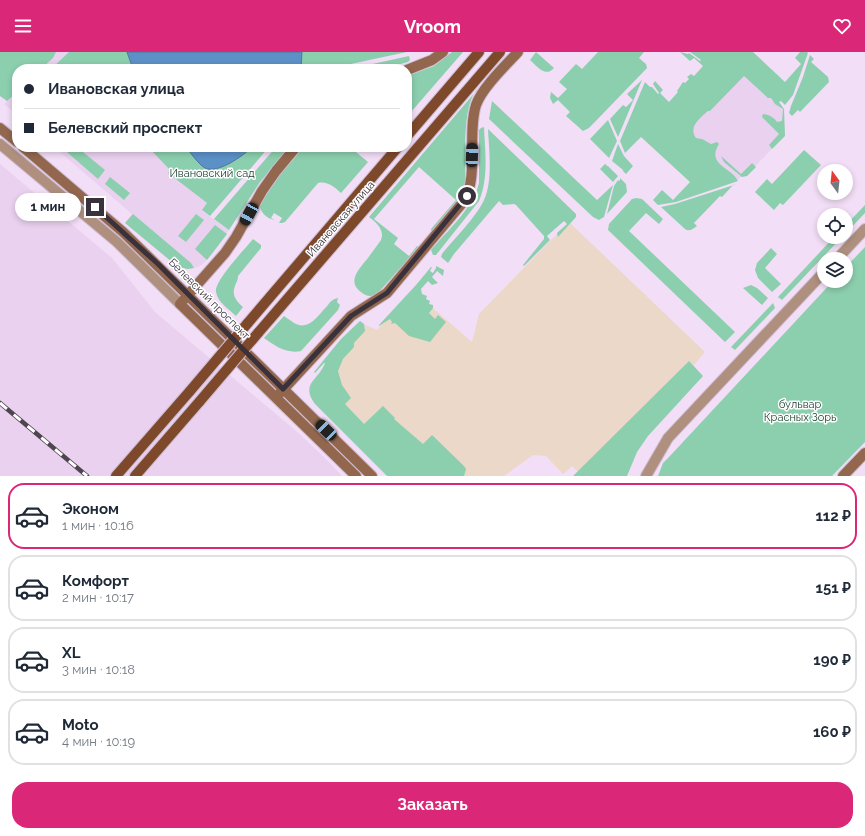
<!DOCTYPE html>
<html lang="ru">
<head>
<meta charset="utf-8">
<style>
  :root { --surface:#fff; --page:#f6f6f7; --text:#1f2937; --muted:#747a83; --line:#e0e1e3; --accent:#db2777 }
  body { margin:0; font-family:Raleway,sans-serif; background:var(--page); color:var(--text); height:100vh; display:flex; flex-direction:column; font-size:15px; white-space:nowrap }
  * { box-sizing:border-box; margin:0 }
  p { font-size:13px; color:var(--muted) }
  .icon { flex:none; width:22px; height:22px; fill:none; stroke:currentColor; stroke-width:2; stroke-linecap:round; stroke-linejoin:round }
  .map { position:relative; height:424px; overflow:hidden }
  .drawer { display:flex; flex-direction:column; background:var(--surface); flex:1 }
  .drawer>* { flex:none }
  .guide { position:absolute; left:12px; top:12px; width:400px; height:88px; border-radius:16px; box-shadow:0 2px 6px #0003; display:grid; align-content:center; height:88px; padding:0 12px; background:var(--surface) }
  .needle { width:26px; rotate:345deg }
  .fabs { position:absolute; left:817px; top:112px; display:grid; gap:8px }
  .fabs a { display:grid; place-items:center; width:36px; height:36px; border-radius:50%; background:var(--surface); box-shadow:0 2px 6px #0003; font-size:20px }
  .end { position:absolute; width:18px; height:18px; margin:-9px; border:5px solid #39313b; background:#fff; box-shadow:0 0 0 2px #fff }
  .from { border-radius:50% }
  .bubble { position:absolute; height:28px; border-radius:14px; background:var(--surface); box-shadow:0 2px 6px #0003; font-size:13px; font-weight:700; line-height:28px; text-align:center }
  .car { position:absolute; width:12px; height:24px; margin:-12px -6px; border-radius:5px; box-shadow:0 0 3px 1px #0007; background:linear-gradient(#222 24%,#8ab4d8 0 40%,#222 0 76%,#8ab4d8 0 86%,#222 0) }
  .guide b { display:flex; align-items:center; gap:14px; height:38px; font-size:15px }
  .guide b+b { border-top:1px solid var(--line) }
  .guide i { width:10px; height:10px; background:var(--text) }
  ul { padding:7px 0 0; list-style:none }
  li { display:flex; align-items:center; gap:12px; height:66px; margin:0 8px 6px; padding:0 4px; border:2px solid var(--line); border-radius:16px }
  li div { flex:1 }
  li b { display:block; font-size:15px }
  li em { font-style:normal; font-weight:700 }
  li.selected { border-color:var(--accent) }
  li>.icon { width:36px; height:36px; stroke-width:1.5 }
  .action { display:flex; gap:8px; margin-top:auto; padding:8px 12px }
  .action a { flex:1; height:46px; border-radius:16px; background:var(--accent); color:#fff; font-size:16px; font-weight:700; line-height:46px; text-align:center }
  header { display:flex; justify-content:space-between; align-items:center; height:52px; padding:0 12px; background:var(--accent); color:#fff; font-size:18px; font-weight:700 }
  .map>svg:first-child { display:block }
</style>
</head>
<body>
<header><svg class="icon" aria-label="menu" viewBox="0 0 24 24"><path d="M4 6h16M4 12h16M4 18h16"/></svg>Vroom<svg class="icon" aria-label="heart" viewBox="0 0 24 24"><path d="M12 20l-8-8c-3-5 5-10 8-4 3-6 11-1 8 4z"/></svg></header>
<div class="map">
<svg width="865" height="424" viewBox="0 0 865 424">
  <rect width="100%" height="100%" fill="#f2def6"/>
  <g fill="#ead1ef">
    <path d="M56 0H91L97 17H41L53 6Z"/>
    <path d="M742 18 782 54 785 83 746 124H742L737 128 678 87Z"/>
    <path d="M17 40V63L4 52Z"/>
    <path d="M54 95H148L170 118 168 121 207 151 202 159 229 178 213 201 203 212 198 215 188 217 178 215 125 171 132 162Z"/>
    <path d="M0 112 112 206 155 260 295 378 324 405 342 424H0Z"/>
  </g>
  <path fill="#ebd8c8" d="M570 171 705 300 693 314 689 309 578 420 572 414 563 422 546 404 533 403 504 424H396L322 344 359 276 365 273 377 278 412 238 472 290 479 262 552 187Z"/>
  <g fill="#8ccfae">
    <path d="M0 0H56L53 6 41 17H17V40L7 49 0 44Z"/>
    <path d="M69 0H407L346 13 338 17H51Z"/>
    <path d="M452 0H463L411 60 407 56V24L434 14Z"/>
    <path d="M536 0 554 16C545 26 537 14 530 8Z"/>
    <path d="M598 0H644L639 6 646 12 647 16 589 76 583 79 566 64 570 60 558 48 553 52 550 46 551 40 558 46 567 37 559 30 576 12 582 17Z"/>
    <path d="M680 0 688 2 689 1 700 9 701 8 690 0H753L785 30 801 12 795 6 800 0H807L808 1 793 43 785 53 781 49 779 50 784 57 785 84 772 97 769 93 779 82 762 65 763 62C768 62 775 66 777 70L782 69 783 57 775 52 771 46H768L744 24 710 59H708C700 66 688 75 696 86L702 87 711 92 717 90 719 92C706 113 731 115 738 129L676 150 658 153 653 148 662 138 673 148 690 130 641 85 625 101 620 89 645 30 650 35H652L658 42 659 41 653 32 655 29 663 38 660 41 669 50 678 40 677 39 683 30 685 31 689 27 687 25 691 22 694 24 703 14 694 6 690 9Z"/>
    <path d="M810 3 814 7 811 10 828 25 829 30 800 60 798 58 792 64 789 61 791 54 803 25Z"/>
    <path d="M409 4 410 8 408 10 382 17H350Z"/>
    <path d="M505 5C501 15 483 30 475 40 462 59 466 108 465 132 462 149 443 166 432 180L431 177 456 148 419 115 374 167 398 186 394 192 409 204 417 194 419 195 378 241C372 245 367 245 361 240 346 229 360 216 368 206 372 200 377 194 381 188 385 178 376 170 369 165Z"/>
    <path d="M642 28 618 85 610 67 623 53 626 55 633 48 627 42Z"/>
    <path d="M492 49 597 148 613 133 604 165 599 168 593 165 489 67Z"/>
    <path d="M608 68 617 89 609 106 590 87Z"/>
    <path d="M484 75C485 100 489 126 479 149L436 203H433L431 198C448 178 473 156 479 131V78L481 76Z"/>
    <path d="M488 77 576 162V165L558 185 557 181 567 172 564 169 547 184 550 188 524 214 523 213 544 187V184L516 153 514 152 503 153 499 149 454 202 448 211 441 205 442 202C454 187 477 164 484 148 493 129 489 98 488 77Z"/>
    <path d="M618 92 624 104 633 114 626 122 623 119V118L612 109Z"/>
    <path d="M61 95H85L86 96 83 100 105 118 98 127Z"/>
    <path d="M148 95H269L210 164 202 158 207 151 168 121 170 118Z"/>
    <path d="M276 95H289L260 130 229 178 214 167Z"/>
    <path d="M304 95H350L368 110 341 141C334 135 328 129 318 131L285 170 282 171H279L282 166 274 161 271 166 275 168C267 167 259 160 260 151 263 140 295 106 304 95Z"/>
    <path d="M804 98 821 113 783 153 780 151 774 158 755 140 767 127 772 132Z"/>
    <path d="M721 104 741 122 752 111 756 115 747 124 742 125 724 110Z"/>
    <path d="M605 112 607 113 606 114H608L618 124 613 130 600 117Z"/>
    <path d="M110 125 130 141 124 148 105 132Z"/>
    <path d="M620 126 626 132 627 140 607 162 614 134 618 128 619 129 620 128Z"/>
    <path d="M737 132 733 133 722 145 720 144 694 171 697 174C693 177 689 180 685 177L661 155 675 152Z"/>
    <path d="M636 146 642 147 663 167 659 172 646 161 629 179 735 280 725 290 608 178 609 172 632 147Z"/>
    <path d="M865 153V161L846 181V173Z"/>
    <path d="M133 162 191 211 194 216 188 217 178 215 125 171Z"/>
    <path d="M196 162 204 168 186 190 178 184Z"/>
    <path d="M215 173 227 182 207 208 195 197Z"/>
    <path d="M834 185H842L782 248 778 245Z"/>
    <path d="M253 187 261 193V196L238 224C238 229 236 230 235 234 231 243 237 250 243 255L236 264C229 257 218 251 216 240 214 229 245 197 253 187Z"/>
    <path d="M865 195V390L832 424H658L663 411 669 405 833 229H846V215Z"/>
    <path d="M771 196 777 202 765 216 781 232 772 240 758 226 755 218 757 211Z"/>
    <path d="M436 214 444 218 443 224 437 219 432 225 438 231 432 233 428 229 421 237 422 242 427 244 426 247 430 249 429 252 433 253V256L429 261 435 267 438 263 446 270 430 290 409 284 395 271 391 272 392 270 390 267 379 274V273L416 233 431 215H432L430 219 433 221 436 216Z"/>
    <path d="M751 233 757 236 768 246 762 253 743 236Z"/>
    <path d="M338 246 337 250 340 253 338 258 301 299C287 302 275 294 264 286L284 264C287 266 291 269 294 271 309 280 319 262 328 253 331 249 333 247 338 246Z"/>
    <path d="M773 251 775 256 735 298 731 295Z"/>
    <path d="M360 269 364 272 365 279 354 291V295L343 307 338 319 342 333 351 346 345 352 364 372 383 354 395 366 394 367 423 392 432 383 464 414 466 417 464 424H387L315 352C300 331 319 328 325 311H324L315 321 314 320 341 287Z"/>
    <path d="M689 309 703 324 648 384 637 400 627 424H573Z"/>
  </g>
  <g fill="#5c91c8" stroke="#52749e">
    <path d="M127 0H302L301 17H133Z"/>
    <path d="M186 95H252C243 104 218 122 205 116 199 113 190 100 186 95Z"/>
  </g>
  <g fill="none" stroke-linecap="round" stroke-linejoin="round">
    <defs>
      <g id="street">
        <path d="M0 92 117 190 180 252"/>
        <path d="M837 207 865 177"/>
        <path d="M646 424 668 386 824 220"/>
      </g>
      <g id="secondary">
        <path d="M407 18 432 8 443 0"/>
        <path d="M0 76 17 90"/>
        <path d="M23 95 123 180 372 424"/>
        <path d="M296 95 276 119 262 139 236 185 225 201 180 252 356 424"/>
        <path d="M280 341 351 264 387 241 464 149C479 125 467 81 476 53 482 36 506 13 518 0"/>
        <path d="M843 424 865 401"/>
      </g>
      <g id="primary">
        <path d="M407 84 479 0"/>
        <path d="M247 272 398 95"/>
        <path d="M258 281 500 0"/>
        <path d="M116 424 190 339"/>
        <path d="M135 424 200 349"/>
      </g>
    </defs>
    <use href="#street" stroke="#cdbbd1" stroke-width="12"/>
    <use href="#secondary" stroke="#cdbbd1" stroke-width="12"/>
    <use href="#primary" stroke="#cdbbd1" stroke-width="12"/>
    <use href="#street" stroke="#af907f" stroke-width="10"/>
    <use href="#secondary" stroke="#93664e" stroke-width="10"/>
    <use href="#primary" stroke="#7e482a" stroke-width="10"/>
    <defs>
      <path id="rail" d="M0 351 87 424"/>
    </defs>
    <use href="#rail" stroke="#4f4551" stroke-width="4.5"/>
    <use href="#rail" stroke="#fff" stroke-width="3" stroke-dasharray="9" stroke-linecap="butt"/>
    <defs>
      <g id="primary-bridge">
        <path d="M190 339 247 272"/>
        <path d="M200 349 258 281"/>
      </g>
    </defs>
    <use href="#primary-bridge" stroke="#cdbbd1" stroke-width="12" stroke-linecap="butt"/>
    <use href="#primary-bridge" stroke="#7e482a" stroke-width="10"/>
  </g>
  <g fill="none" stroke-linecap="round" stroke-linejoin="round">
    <path stroke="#39313b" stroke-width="5" d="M95 155 158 212 283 337 351 264 387 241 467 144"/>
  </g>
  <g text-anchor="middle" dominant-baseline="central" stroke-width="3" stroke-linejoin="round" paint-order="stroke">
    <g font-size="11" fill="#163b2b" stroke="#fff">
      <text x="212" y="121">Ивановский сад</text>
      <text x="800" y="352">бульвар<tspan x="800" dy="13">Красных Зорь</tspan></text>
    </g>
    <g font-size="11" fill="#39313b" stroke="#fff">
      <text transform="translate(341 167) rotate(-49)">Ивановская улица</text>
      <text transform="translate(209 247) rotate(45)">Белевский проспект</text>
    </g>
  </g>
</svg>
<div class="fabs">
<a><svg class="needle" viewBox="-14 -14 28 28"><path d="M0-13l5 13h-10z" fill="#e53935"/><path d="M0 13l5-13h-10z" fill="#747a83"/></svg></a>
<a><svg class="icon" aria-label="locate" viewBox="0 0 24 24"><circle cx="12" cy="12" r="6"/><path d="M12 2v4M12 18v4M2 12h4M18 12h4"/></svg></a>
<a><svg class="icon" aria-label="layers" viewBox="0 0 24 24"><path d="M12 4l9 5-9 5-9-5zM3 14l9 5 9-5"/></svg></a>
</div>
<i class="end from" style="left:467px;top:144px"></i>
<i class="end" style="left:95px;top:155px"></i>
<div class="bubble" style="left:15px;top:141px;width:66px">1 мин</div>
<i class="car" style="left:472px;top:103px;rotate:2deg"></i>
<i class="car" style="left:249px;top:162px;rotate:209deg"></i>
<i class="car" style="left:326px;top:378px;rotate:314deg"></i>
<div class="guide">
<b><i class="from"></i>Ивановская улица</b>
<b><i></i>Белевский проспект</b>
</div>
</div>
<section class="drawer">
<ul>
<li class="selected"><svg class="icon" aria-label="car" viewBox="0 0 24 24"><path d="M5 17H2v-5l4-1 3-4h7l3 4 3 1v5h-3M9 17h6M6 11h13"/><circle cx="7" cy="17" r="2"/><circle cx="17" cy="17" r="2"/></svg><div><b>Эконом</b><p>1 мин · 10:16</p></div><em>112 ₽</em></li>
<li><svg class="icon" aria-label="car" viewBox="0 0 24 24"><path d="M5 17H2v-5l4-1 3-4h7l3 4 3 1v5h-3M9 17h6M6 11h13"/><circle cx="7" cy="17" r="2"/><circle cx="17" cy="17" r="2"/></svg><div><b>Комфорт</b><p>2 мин · 10:17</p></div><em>151 ₽</em></li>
<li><svg class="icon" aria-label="car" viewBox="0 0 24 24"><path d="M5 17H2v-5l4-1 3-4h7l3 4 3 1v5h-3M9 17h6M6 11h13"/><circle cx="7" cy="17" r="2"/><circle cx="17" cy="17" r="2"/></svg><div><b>XL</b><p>3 мин · 10:18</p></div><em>190 ₽</em></li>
<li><svg class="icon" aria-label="car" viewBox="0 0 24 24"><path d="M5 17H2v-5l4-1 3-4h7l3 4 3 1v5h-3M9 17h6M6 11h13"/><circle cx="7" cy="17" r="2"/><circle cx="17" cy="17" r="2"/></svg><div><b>Moto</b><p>4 мин · 10:19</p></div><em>160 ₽</em></li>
</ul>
<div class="action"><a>Заказать</a></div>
</section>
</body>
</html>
